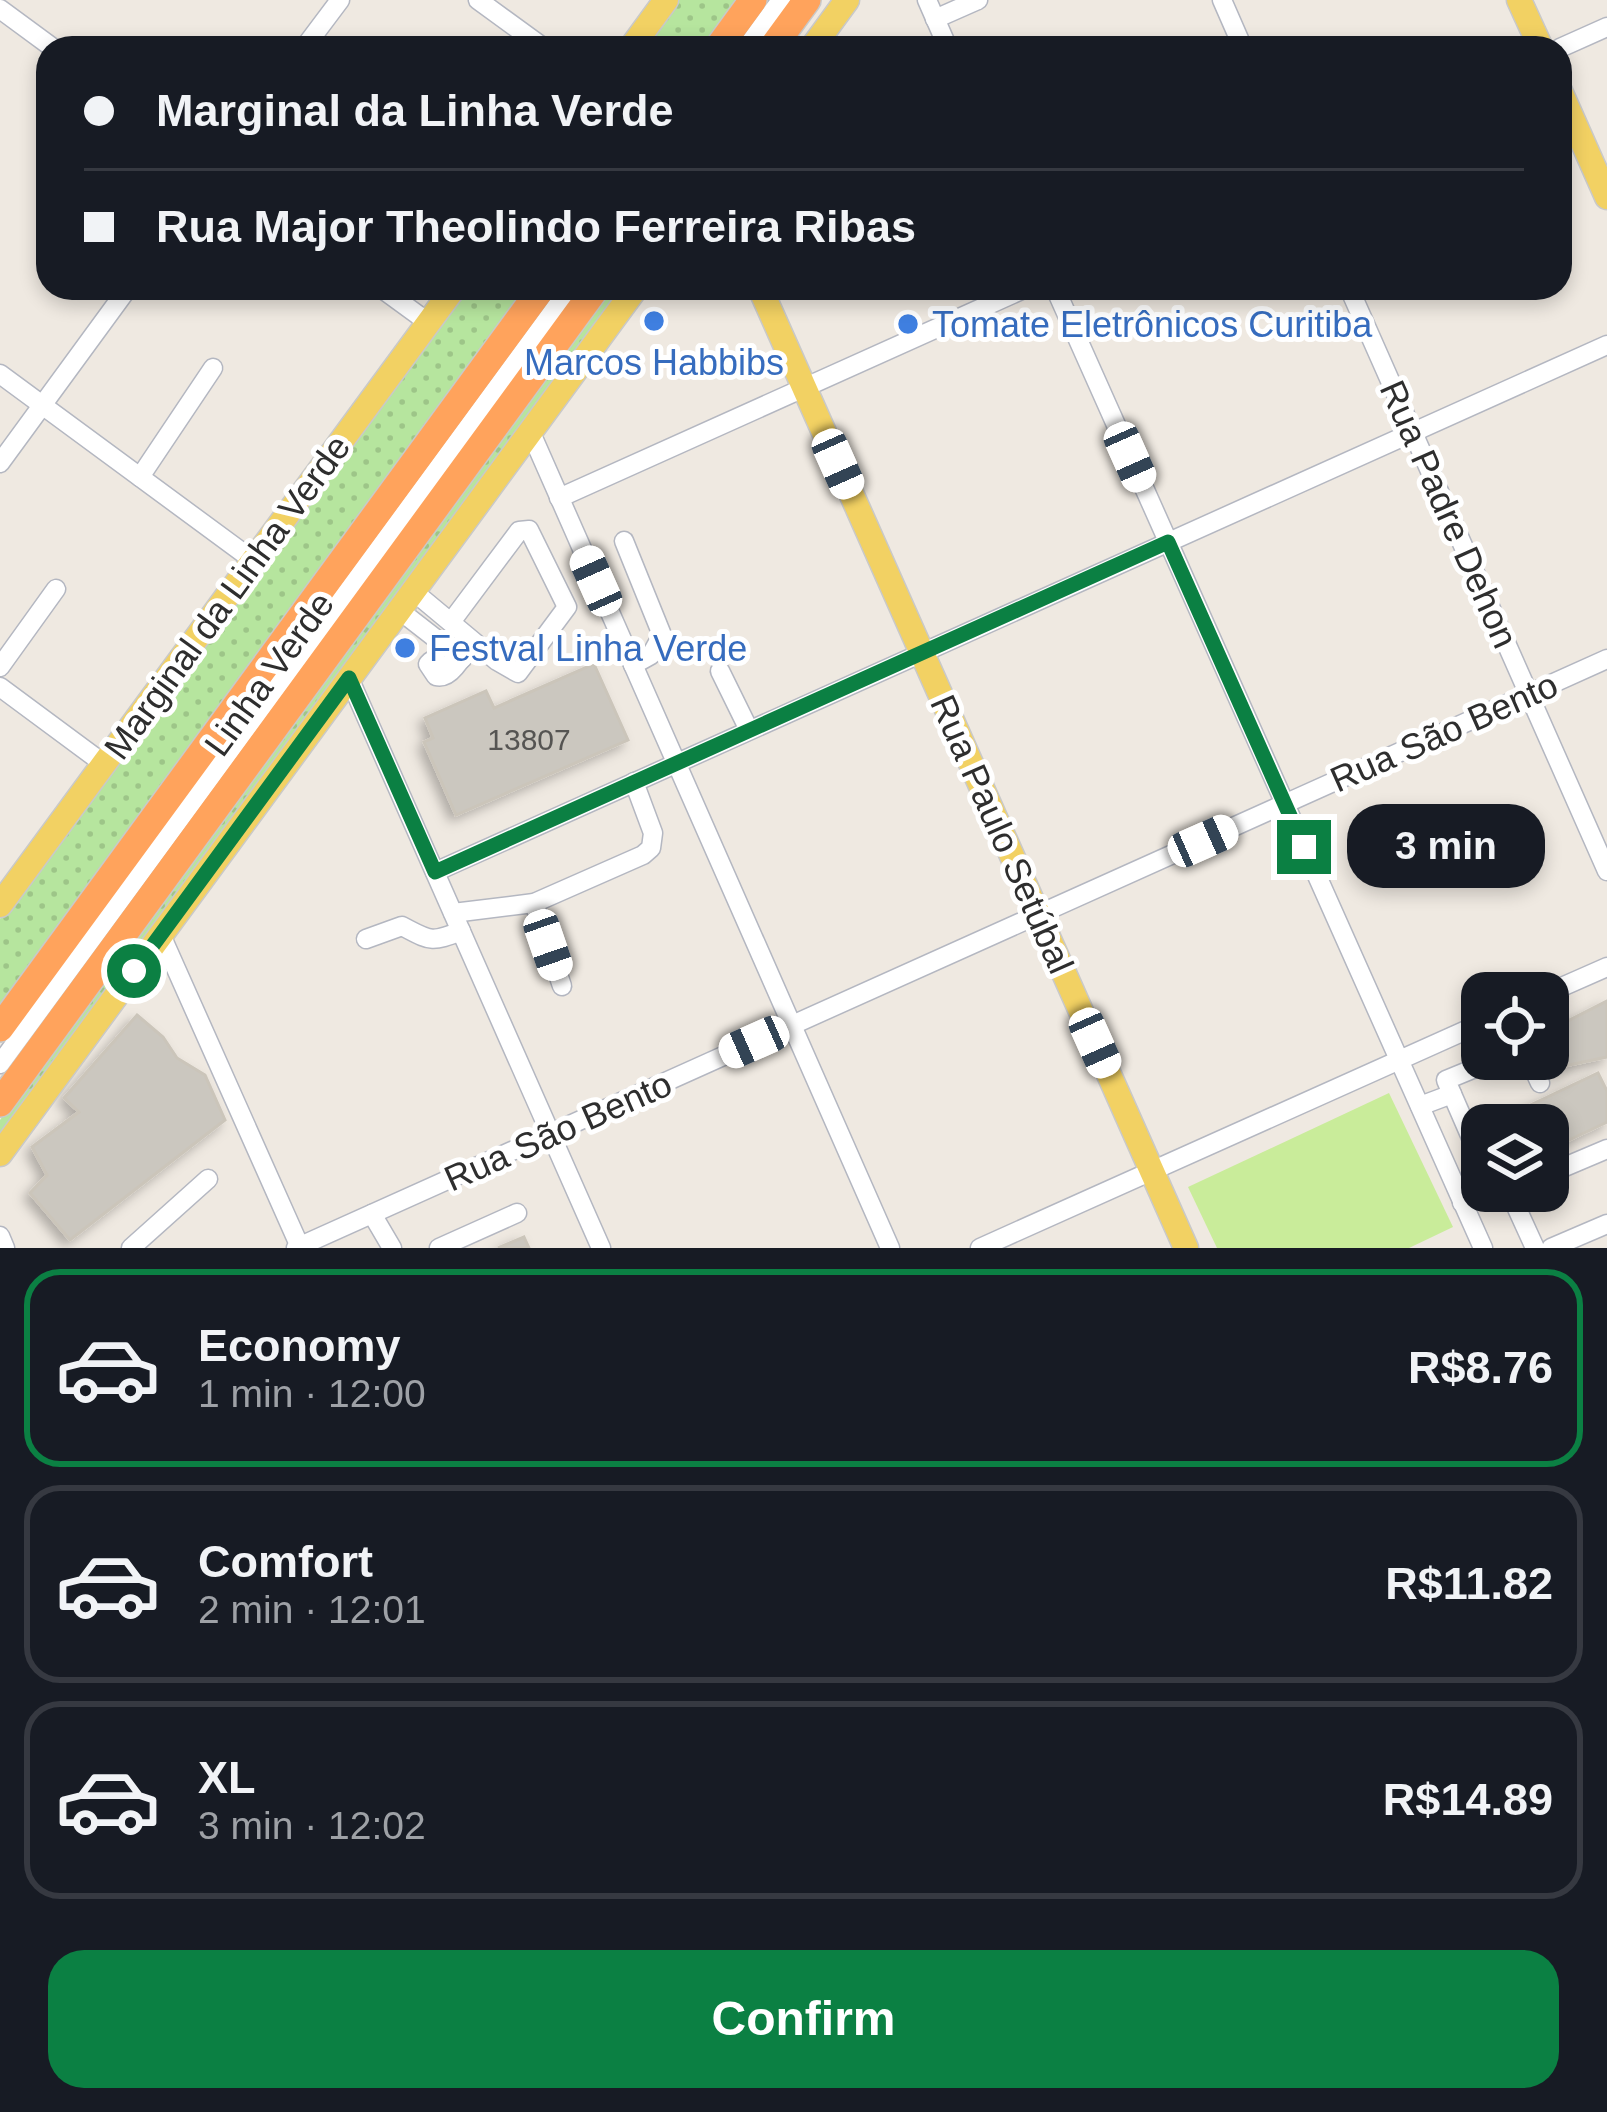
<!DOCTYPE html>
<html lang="en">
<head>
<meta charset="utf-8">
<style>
  :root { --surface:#171b24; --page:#242831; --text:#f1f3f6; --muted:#9ea1a6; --line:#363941; --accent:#0b8043 }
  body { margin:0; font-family:Helvetica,sans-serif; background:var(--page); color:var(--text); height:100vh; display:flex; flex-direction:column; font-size:45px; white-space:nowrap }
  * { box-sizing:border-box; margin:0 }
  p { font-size:39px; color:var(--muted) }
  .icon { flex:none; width:66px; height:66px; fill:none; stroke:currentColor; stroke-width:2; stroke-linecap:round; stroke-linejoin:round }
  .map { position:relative; height:1248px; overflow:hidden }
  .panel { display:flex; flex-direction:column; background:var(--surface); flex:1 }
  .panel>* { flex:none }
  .top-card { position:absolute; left:36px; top:36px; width:1536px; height:264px; border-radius:36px; box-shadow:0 6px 18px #0003; display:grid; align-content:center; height:264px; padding:0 48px; background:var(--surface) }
  .tools { position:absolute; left:1461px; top:972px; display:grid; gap:24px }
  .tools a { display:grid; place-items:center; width:108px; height:108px; border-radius:24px; background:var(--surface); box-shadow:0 6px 18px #0003; font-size:60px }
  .end { position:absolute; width:54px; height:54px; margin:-27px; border:15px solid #0b8043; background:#fff; box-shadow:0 0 0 6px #fff }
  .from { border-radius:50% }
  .bubble { position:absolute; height:84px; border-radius:36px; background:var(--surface); box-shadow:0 6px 18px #0003; font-size:39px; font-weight:700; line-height:84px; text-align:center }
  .car { position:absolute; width:36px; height:72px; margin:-36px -18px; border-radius:15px; box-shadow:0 0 9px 3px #0007; background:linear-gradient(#fff 24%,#345 0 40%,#fff 0 76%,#345 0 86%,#fff 0) }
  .top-card b { display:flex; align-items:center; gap:42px; height:114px; font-size:45px }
  .top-card b+b { border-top:3px solid var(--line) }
  .top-card i { width:30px; height:30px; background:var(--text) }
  ul { padding:21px 0 0; list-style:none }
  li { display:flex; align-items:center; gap:36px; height:198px; margin:0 24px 18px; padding:0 24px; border:6px solid var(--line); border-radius:36px }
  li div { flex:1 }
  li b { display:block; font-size:45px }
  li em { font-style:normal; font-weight:700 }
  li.on { border-color:var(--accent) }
  li>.icon { width:108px; height:108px; stroke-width:1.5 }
  .primary-button { display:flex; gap:24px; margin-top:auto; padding:24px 48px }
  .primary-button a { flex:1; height:138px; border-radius:36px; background:var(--accent); color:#fff; font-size:48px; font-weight:700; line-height:138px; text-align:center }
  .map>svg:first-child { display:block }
</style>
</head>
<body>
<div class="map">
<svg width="1607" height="1248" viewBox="0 0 1607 1248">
  <defs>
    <pattern id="grass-dots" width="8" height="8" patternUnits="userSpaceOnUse" patternTransform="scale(3)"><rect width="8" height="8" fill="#b6e59e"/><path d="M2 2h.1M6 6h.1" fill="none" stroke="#9dc588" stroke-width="1.8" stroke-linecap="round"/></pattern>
    <filter id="shadow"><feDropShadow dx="-5.5" dy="5.5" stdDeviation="6" flood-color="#0004"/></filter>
  </defs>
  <rect width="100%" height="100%" fill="#efe9e1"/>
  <g fill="url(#grass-dots)">
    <path d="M670 0H740L705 48H635Z"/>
    <path d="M460 288H530L0 1008V919Z"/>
    <path d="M610 288H627L0 1142V1120Z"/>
  </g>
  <path fill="#c9ec9a" d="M1389 1093 1453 1227 1409 1248H1217L1188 1187Z"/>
  <g fill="#cbc7bf" stroke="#cbc5ba" stroke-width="3" filter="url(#shadow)">
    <path d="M594 664 628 740 456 815 424 742 433 738 425 718 486 691 494 708Z"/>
    <path d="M1607 1001V1057L1555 1068 1548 1058V1031Z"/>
    <path d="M137 1015 163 1037 177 1058 205 1075 225 1120 70 1240 30 1193 47 1175 32 1147 79 1112 64 1098Z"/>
    <path d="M1598 1073 1607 1091V1122L1548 1150V1125H1521L1516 1112Z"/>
    <path d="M524 1237 529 1248H498Z"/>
  </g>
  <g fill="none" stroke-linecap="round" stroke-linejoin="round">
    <defs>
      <g id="minor">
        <path d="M478 0 544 48"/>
        <path d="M927 0 948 48"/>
        <path d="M1222 0 1243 48"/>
        <path d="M0 9 53 48"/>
        <path d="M935 19 978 0"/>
        <path d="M304 48 340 0"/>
        <path d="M746 48 781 0"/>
        <path d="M1560 48 1607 27"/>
        <path d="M381 288 429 323"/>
        <path d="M1055 288 1483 1248"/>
        <path d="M1349 288 1607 871"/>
        <path d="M0 374 254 561"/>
        <path d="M531 433 890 1248"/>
        <path d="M0 463 128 288"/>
        <path d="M140 477 213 368"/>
        <path d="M559 498 1026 288"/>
        <path d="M624 541 662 635 651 655 633 665"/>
        <path d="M413 591 497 661 518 673 567 607 529 530 519 531 451 622"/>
        <path d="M399 610 462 659"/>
        <path d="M0 667 56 589"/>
        <path d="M453 669 431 661 428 664 436 676C444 678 450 673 455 667L474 643"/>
        <path d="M720 671 749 730"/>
        <path d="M349 678 601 1248"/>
        <path d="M0 687 104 764"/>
        <path d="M435 872 1607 345"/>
        <path d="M534 903 562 986"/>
        <path d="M453 913 534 903 643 855 651 848 653 833 634 782"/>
        <path d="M161 935 300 1247"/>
        <path d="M366 939 402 926C431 941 430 943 461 931"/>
        <path d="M1548 993 1607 967"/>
        <path d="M1529 1059 1540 1083"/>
        <path d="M0 1064 570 288"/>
        <path d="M1452 1094 1446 1080 1497 1059"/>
        <path d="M1420 1106 1452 1094 1482 1163"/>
        <path d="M1548 1174 1607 1149"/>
        <path d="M1509 1191 1535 1248"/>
        <path d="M1462 1203 1509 1191"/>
        <path d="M372 1214 392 1248"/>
        <path d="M0 1236 5 1248"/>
        <path d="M131 1248 208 1179"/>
        <path d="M296 1248 1607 659"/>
        <path d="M439 1248 517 1213"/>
        <path d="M980 1248 1482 1023"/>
        <path d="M1551 1248 1607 1224"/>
      </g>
      <g id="major">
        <path d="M1519 0 1541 48"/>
        <path d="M631 48 666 0"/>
        <path d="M812 48 847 0"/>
        <path d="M1560 91 1607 197"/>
        <path d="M760 288 1186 1248"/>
        <path d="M0 905 454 288"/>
        <path d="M0 1154 636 288"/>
      </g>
      <g id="highway">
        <path d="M718 48 753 0"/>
        <path d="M772 48 807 0"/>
        <path d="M0 1028 542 288"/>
        <path d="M0 1103 596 288"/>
      </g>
    </defs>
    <use href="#minor" stroke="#b4b7c1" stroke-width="21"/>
    <use href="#major" stroke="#c9c9c9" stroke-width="27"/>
    <use href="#highway" stroke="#c9c9c9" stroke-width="30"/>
    <use href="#minor" stroke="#fff" stroke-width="18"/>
    <use href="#major" stroke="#f2d163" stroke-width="24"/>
    <use href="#highway" stroke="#ffa35c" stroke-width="27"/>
  </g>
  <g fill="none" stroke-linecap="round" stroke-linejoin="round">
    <path stroke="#0b8043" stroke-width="15" d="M134 971 349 678 435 872 1168 542 1304 847"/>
  </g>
  <g fill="#3f7fe0" stroke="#fff" stroke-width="4.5">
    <circle cx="654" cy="321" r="12"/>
    <circle cx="908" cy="324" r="12"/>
    <circle cx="405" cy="648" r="12"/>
  </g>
  <g text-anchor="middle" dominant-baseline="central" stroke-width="10" stroke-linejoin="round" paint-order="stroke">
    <g font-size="30" fill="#555452">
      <text x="529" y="739">13807</text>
    </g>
    <g font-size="36" fill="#366cbe" stroke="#fff" text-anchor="start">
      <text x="932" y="324">Tomate Eletrônicos Curitiba</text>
      <text x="654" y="362" text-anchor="middle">Marcos Habbibs</text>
      <text x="429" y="648">Festval Linha Verde</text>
    </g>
    <g font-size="36" fill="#2e2e2e" stroke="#fff">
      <text transform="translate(1449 514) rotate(66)">Rua Padre Dehon</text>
      <text transform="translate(227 597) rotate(-54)">Marginal da Linha Verde</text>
      <text transform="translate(269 674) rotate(-54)">Linha Verde</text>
      <text transform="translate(1444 732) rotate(-24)">Rua São Bento</text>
      <text transform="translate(1002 834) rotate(66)">Rua Paulo Setúbal</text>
      <text transform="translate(558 1131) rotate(-24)">Rua São Bento</text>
    </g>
  </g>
</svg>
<div class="tools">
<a><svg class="icon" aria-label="locate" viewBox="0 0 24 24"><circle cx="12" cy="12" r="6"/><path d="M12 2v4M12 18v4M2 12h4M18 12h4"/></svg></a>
<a><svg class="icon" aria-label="layers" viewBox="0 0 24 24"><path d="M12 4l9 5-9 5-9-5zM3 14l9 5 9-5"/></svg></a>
</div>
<i class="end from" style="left:134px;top:971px"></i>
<i class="end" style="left:1304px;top:847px"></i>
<div class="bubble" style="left:1347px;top:804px;width:198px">3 min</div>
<i class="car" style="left:1130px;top:457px;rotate:156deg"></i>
<i class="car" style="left:838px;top:464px;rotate:156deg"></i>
<i class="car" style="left:596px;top:581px;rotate:336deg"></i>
<i class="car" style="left:1203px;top:841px;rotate:66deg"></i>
<i class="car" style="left:548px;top:945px;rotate:161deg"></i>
<i class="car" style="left:754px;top:1042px;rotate:246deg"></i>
<i class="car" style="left:1095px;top:1043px;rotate:156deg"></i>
<div class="top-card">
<b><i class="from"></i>Marginal da Linha Verde</b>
<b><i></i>Rua Major Theolindo Ferreira Ribas</b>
</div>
</div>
<section class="panel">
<ul>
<li class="on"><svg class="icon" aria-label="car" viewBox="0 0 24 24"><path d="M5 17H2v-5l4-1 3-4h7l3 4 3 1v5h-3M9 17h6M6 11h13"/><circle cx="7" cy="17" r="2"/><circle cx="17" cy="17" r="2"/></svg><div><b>Economy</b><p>1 min · 12:00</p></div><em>R$8.76</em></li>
<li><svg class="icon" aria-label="car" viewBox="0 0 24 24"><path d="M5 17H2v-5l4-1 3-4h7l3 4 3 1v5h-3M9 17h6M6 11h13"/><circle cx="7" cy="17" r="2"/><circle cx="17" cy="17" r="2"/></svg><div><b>Comfort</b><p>2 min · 12:01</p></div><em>R$11.82</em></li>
<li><svg class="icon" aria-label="car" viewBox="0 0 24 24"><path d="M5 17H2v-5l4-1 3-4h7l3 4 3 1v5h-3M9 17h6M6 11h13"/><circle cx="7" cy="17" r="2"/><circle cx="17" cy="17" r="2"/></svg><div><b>XL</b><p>3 min · 12:02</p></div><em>R$14.89</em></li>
</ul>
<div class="primary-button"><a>Confirm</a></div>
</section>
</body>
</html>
